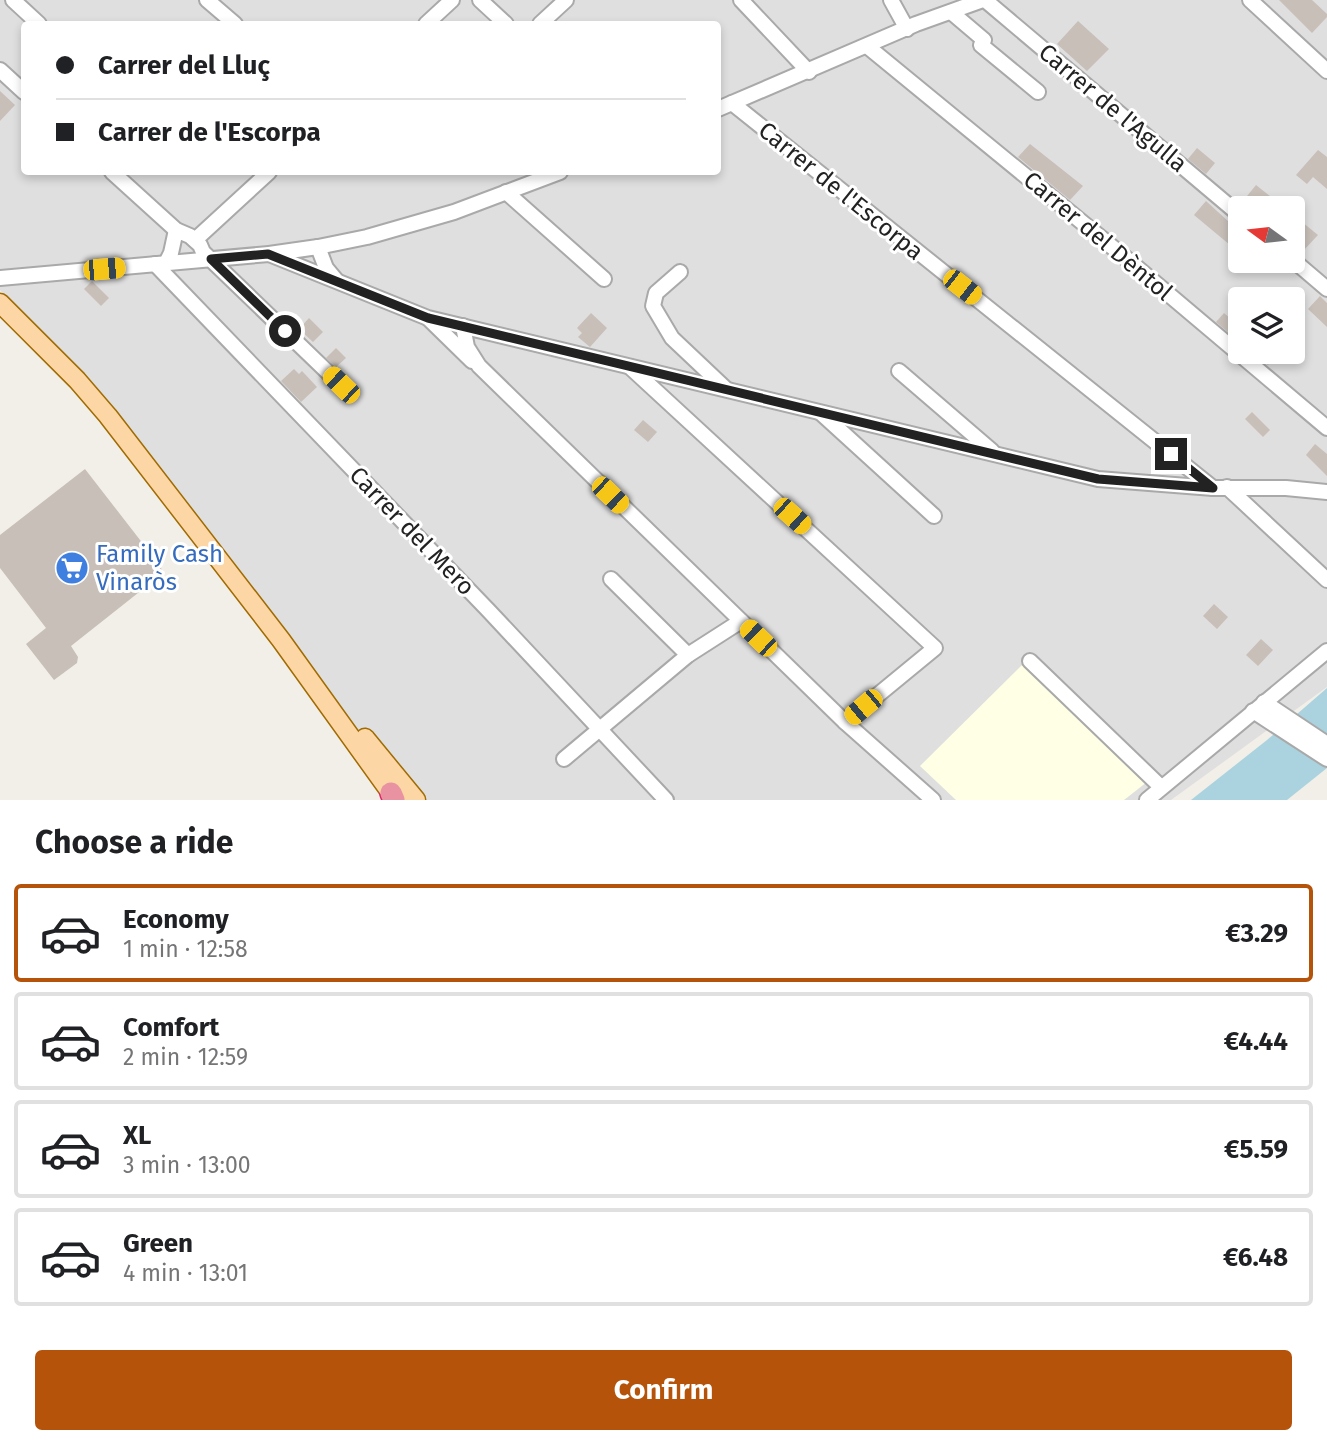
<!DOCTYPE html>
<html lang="en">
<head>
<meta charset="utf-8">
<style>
  :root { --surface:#fff; --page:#f2f2f2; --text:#202124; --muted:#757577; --line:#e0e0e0; --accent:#b45309 }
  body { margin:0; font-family:"Fira Sans",sans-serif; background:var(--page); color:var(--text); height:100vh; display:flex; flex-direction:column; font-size:26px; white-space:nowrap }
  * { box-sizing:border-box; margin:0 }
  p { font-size:23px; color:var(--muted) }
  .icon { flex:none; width:38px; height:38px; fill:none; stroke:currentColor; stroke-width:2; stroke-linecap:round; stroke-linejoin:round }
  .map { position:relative; height:800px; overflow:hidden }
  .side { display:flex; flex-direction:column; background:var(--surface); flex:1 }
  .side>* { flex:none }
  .banner { position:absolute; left:21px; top:21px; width:700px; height:154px; border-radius:7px; box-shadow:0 4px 10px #0003; display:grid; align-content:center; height:154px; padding:0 35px; background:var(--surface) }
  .needle { width:46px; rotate:285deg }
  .buttons { position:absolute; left:1228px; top:196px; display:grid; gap:14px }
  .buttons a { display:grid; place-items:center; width:77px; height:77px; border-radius:7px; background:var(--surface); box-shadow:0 4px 10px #0003; font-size:35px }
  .end { position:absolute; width:32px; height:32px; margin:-16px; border:9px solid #222; background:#fff; box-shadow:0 0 0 4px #fff }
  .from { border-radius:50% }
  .car { position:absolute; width:21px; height:42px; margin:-21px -10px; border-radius:9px; box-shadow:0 0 5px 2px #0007; background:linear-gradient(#f5c518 24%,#345 0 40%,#f5c518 0 76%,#345 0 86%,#f5c518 0) }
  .banner b { display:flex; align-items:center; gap:24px; height:66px; font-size:26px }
  .banner b+b { border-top:2px solid var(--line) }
  .banner i { width:18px; height:18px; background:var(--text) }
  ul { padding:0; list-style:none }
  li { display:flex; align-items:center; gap:21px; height:98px; margin:0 14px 10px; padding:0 21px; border:4px solid var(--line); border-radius:7px }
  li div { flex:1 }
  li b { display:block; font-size:26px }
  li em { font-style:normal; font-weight:700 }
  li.on { border-color:var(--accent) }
  li>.icon { width:63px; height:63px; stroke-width:1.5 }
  h2 { padding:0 35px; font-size:32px; line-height:84px }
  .button { display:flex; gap:14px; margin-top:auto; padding:14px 35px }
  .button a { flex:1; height:80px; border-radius:7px; background:var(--accent); color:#fff; font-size:28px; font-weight:700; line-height:80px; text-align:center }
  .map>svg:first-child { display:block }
</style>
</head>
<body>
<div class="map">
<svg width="1327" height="800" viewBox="0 0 1327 800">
  <rect width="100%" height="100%" fill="#f2efe9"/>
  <path fill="#e0dfdf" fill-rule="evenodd" d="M0 0H1327V687L1171 800H407L0 290ZM24 24H718V172H24ZM1241 208H1293V261H1241ZM1241 299H1293V352H1241Z"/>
  <path fill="#ffffe5" d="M1023 664 1147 782 1124 800H956L920 766Z"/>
  <path fill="#aad3df" d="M1327 688V768L1287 800H1191L1267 740Z"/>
  <g fill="#c7bfb8">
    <path d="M1279 0H1312L1327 14V17L1312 33Z"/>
    <path d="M1078 21 1109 49 1087 71 1057 44Z"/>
    <path d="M0 91 15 105 0 121Z"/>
    <path d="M1030 144 1083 186 1070 200 1018 157Z"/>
    <path d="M1197 148 1215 163 1206 174 1188 159Z"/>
    <path d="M1318 150 1327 157V189L1313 177 1307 184 1296 175Z"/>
    <path d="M1256 185 1285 208H1252L1243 201Z"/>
    <path d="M1206 201 1241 233V244L1236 250 1194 215Z"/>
    <path d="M1302 222 1318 235 1304 250 1293 241V233Z"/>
    <path d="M92 281 109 298 101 306 84 289Z"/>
    <path d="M1320 296 1327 303V327L1308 309Z"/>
    <path d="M591 313 607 328 590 347 578 337 582 333 577 328Z"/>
    <path d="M1224 313 1237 324 1229 333 1216 322Z"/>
    <path d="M309 318 323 332 313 342 299 329Z"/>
    <path d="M336 348 346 358 336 367 326 358Z"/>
    <path d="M1258 352H1278L1268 365 1256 355Z"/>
    <path d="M294 369 299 374 302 371 317 387 301 402 281 381Z"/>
    <path d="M1252 412 1270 430 1263 437 1245 419Z"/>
    <path d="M643 420 657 432 648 442 634 430Z"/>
    <path d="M1315 444 1327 454V476L1306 455Z"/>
    <path d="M85 469 161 567 162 574 71 646 78 657 77 663 54 680 26 644 46 628 0 568V535Z"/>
    <path d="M1214 604 1228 617 1217 629 1203 616Z"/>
    <path d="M1261 639 1273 650 1258 666 1246 655Z"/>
  </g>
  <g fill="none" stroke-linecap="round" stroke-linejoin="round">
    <defs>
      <g id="minor">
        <path d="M13 0 39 24"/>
        <path d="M207 0 235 24"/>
        <path d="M480 0 506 24"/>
        <path d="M741 0 809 72"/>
        <path d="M891 0 907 29"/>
        <path d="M985 0 1241 216"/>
        <path d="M1250 0 1327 71"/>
        <path d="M951 12 984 40 981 45 1038 92"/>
        <path d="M426 24 452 0"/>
        <path d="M540 24 566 0"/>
        <path d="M867 46 1128 260 1327 428"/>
        <path d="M0 70 24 92"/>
        <path d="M732 103 1213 488"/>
        <path d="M718 109 916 24 983 0"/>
        <path d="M112 172 176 230 190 236 200 245 203 252 341 385"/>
        <path d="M506 192 604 279"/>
        <path d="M195 240 269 172"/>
        <path d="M318 247 326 268 336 280"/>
        <path d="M269 254 428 318 1098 479 1213 488H1286L1327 492"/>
        <path d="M1293 260 1327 289"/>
        <path d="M166 263 171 253 176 230"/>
        <path d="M155 264 488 610 666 800"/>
        <path d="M680 272 656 293 653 306 672 338 726 389"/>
        <path d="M0 278 269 254 318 247 367 237 454 212 560 172"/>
        <path d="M429 319 472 361"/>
        <path d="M463 326 467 347 479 366 845 722 933 800"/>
        <path d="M630 367 935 648 845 722"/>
        <path d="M899 371 992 451"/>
        <path d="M821 413 934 516"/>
        <path d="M1227 487 1327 580"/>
        <path d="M611 579 688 655"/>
        <path d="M1030 661 1161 787"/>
        <path d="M1264 702 1327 744"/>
        <path d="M1253 711 1327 759"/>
        <path d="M564 759 688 655 741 621"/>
        <path d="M1147 800 1327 651"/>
      </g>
      <g id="major">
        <path d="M0 303 77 380 108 416 281 640 396 800"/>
        <path d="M365 738 416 800"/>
      </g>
      <path id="highway" d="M391 793 394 800"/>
    </defs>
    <use href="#minor" stroke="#a9a9a9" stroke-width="18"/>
    <use href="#major" stroke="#a06b00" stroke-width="21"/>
    <use href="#highway" stroke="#dc2a67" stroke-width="24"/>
    <use href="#minor" stroke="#fff" stroke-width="14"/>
    <use href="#major" stroke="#fcd6a4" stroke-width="18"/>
    <use href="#highway" stroke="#e892a2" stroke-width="21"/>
  </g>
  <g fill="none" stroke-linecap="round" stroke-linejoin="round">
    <path stroke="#222" stroke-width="9" d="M285 331 211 259 268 254 428 318 1098 479 1213 488 1171 454"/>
  </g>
  <defs>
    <symbol id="supermarket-disc" viewBox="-11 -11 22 22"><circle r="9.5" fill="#3f7fe0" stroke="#fff"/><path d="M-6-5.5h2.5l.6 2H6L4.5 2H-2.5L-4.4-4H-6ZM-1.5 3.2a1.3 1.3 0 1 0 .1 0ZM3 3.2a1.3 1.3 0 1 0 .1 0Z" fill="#fff"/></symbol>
  </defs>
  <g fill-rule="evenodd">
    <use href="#supermarket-disc" x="53" y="549" width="38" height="38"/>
  </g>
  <g text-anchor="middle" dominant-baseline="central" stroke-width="6" stroke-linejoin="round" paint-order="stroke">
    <g font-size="24" fill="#222" stroke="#fff">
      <text transform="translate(1113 108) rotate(40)">Carrer de l'Agulla</text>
      <text transform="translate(841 191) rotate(39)">Carrer de l'Escorpa</text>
      <text transform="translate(1098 236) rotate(40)">Carrer del Dèntol</text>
      <text transform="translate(412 531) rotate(46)">Carrer del Mero</text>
    </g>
    <g font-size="24" fill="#366cbe" stroke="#fff" text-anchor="start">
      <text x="96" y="554">Family Cash<tspan x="96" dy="28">Vinaròs</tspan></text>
    </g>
  </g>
</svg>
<div class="buttons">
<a><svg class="needle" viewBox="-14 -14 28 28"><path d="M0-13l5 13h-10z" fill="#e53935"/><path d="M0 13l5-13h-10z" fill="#757577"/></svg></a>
<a><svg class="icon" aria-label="layers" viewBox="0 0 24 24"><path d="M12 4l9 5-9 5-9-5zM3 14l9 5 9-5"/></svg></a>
</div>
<i class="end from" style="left:285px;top:331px"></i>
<i class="end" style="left:1171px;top:454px"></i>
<i class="car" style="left:104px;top:269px;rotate:85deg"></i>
<i class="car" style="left:962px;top:287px;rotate:128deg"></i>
<i class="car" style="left:341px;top:385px;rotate:314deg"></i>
<i class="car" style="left:610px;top:495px;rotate:134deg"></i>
<i class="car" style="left:792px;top:516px;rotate:132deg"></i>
<i class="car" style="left:758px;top:638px;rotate:314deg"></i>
<i class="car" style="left:863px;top:707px;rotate:230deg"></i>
<div class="banner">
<b><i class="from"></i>Carrer del Lluç</b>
<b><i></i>Carrer de l'Escorpa</b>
</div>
</div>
<section class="side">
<h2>Choose a ride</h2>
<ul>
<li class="on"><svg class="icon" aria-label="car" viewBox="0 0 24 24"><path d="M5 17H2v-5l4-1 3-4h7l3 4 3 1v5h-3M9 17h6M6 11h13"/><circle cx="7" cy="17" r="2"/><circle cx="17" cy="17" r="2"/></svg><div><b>Economy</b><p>1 min · 12:58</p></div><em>€3.29</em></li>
<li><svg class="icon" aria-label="car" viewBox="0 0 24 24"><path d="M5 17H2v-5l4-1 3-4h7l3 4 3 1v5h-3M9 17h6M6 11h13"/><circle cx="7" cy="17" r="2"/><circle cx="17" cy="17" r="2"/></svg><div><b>Comfort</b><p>2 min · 12:59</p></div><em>€4.44</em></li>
<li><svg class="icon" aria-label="car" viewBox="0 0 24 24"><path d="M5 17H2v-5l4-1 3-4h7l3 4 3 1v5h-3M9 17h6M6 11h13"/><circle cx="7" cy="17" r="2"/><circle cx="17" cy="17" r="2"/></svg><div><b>XL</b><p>3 min · 13:00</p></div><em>€5.59</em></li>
<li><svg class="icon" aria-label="car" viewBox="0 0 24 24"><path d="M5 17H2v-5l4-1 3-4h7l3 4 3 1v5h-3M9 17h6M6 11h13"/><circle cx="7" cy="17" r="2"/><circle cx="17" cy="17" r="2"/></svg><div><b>Green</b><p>4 min · 13:01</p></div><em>€6.48</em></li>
</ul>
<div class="button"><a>Confirm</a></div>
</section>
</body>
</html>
